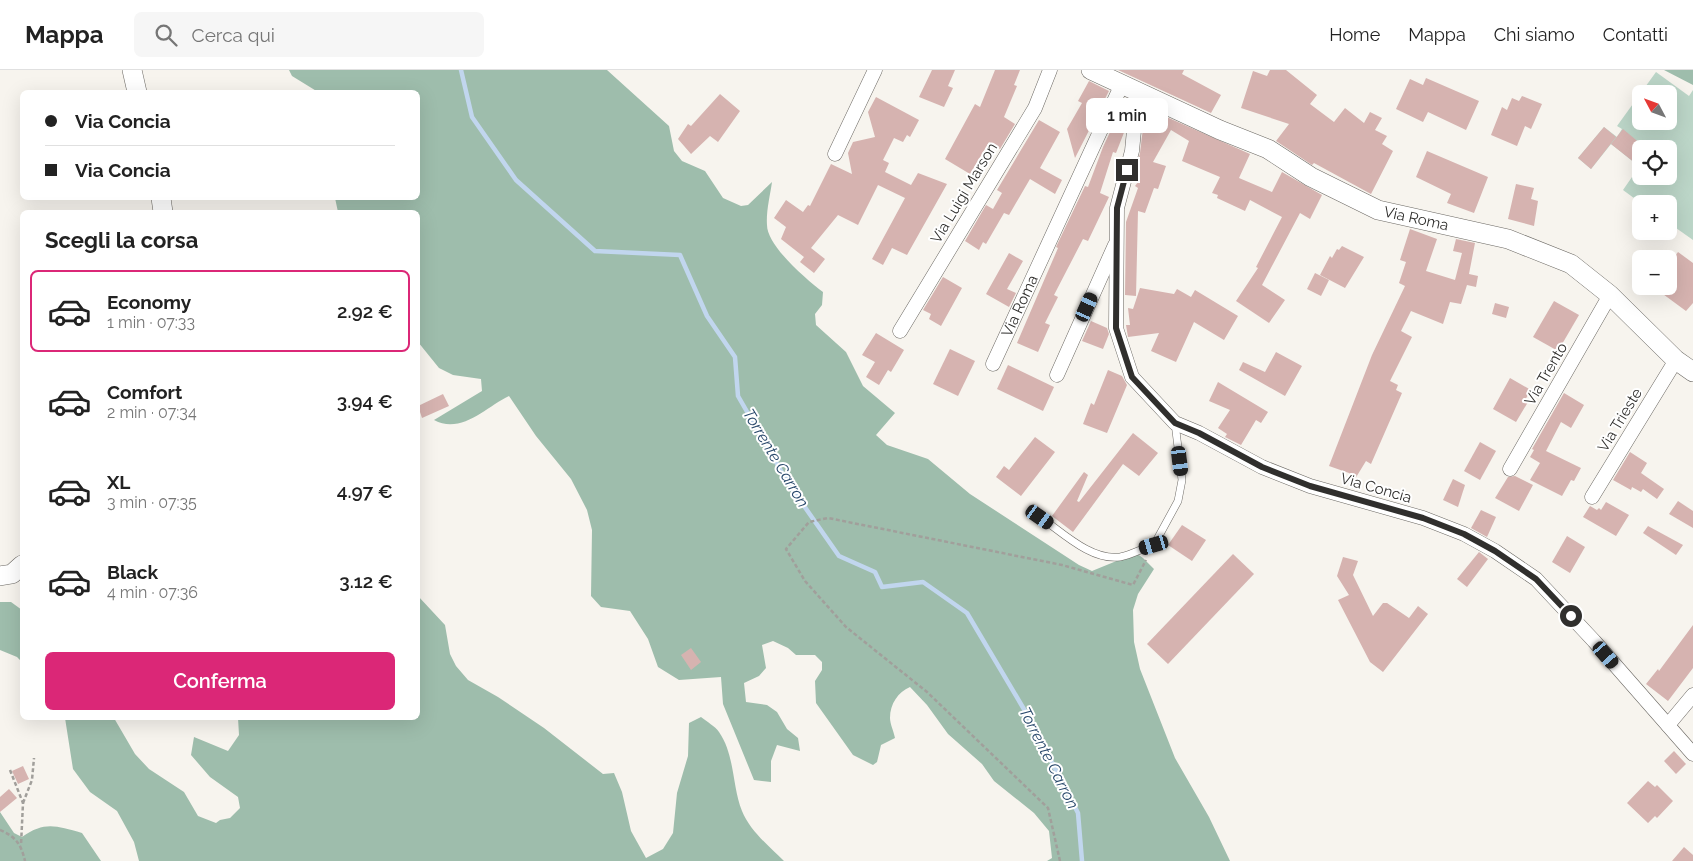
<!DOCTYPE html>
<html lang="it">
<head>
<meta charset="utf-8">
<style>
  :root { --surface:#fff; --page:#f6f6f6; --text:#222; --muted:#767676; --line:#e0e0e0; --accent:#db2777 }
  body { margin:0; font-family:Raleway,sans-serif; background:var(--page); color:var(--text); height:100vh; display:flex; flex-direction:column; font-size:19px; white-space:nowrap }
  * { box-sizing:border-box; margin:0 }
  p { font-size:16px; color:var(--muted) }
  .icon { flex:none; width:28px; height:28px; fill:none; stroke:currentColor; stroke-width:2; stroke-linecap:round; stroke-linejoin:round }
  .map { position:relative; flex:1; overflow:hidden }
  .sheet { position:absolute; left:20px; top:140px; width:400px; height:510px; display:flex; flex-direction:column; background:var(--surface); border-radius:8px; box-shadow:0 5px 20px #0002 }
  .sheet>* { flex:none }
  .top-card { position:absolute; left:20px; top:20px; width:400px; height:110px; border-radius:8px; box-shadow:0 5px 20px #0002; display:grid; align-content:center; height:110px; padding:0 25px; background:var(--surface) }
  .needle { width:32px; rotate:311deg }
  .controls { position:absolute; left:1632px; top:15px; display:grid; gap:10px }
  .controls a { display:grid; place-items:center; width:45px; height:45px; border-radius:8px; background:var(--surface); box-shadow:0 5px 20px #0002; font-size:25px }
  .end { position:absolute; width:22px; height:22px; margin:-11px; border:6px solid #302f2d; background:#fff; box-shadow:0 0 0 2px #fff }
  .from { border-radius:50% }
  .bubble { position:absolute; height:35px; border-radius:8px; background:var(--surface); box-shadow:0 5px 20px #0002; font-size:16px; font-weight:600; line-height:35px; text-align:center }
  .car { position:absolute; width:15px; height:30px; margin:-15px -8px; border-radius:6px; box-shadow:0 0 4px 1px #0007; background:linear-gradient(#222 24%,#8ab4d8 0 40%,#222 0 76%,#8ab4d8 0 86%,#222 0) }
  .top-card b { display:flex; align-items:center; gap:18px; height:48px; font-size:19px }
  .top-card b+b { border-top:1px solid var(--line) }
  .top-card i { width:12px; height:12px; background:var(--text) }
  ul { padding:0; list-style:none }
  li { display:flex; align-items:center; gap:15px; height:82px; margin:0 10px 8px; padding:0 15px; border:2px solid transparent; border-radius:8px }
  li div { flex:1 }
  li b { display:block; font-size:19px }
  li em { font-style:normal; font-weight:600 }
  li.selected { border-color:var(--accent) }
  li>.icon { width:45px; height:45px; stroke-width:1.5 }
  h2 { padding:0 25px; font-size:22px; line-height:60px }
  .cta { display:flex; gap:10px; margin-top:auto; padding:10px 25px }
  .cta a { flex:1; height:58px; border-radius:8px; background:var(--accent); color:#fff; font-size:20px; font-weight:600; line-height:58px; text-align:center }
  header { display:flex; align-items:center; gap:30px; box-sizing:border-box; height:70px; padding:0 25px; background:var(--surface); border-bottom:1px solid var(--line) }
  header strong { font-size:24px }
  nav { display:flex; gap:28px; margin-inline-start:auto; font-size:18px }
  .search { width:350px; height:45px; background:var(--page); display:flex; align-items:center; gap:12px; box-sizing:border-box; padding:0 18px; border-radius:8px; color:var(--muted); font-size:19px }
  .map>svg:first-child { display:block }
</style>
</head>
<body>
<header>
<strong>Mappa</strong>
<div class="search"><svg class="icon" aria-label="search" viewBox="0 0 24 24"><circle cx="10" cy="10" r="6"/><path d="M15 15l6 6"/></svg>Cerca qui</div>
<nav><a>Home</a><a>Mappa</a><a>Chi siamo</a><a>Contatti</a></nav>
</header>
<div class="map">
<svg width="1693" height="791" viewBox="0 0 1693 791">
  <rect width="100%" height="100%" fill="#f7f4ee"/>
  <path fill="#bcd6c8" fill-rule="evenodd" d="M1656 2 1689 26 1693 20V170L1669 153V134H1642L1623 120 1641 94V106H1669V79H1648L1642 75 1643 79H1641V86L1635 93 1611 74 1591 99 1578 88 1604 57 1617 67 1622 59 1617 56ZM1641 24H1669V51H1641Z"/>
  <g fill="#9ebdac">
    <path d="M289 0H607L669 56 674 81 682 91 705 101 723 128 741 136 748 135 772 112C770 126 766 141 767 155 767 176 807 210 823 222L822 235 815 244 816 255 846 282 863 316 895 343 876 365 887 375 928 389 970 424 1079 495 1092 501 1136 483 1143 488 1154 499 1138 524 1133 540 1134 572 1140 599 1175 688 1209 747 1230 791H1047L1052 788 1049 761 1034 743 994 711 982 694 948 664 927 635 910 617C898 622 890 634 890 648 890 654 894 662 895 668L881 675 877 692 873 695 853 685 816 633 815 611 822 600V592L815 585H796L788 578 773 571 762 575 766 598 759 606 744 613 746 632 767 635 777 642 787 659 798 668 800 681 777 675 771 691V712L754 710 723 634 721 607 679 610 658 597 648 569 630 541 601 537 591 526 592 460 587 440 571 409 536 366 509 326C486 337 461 365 434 350L482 321 481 309 453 305 439 298 418 272V142H338L335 128H418V22H318L292 6Z"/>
    <path d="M1664 0H1693V16V15Z"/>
    <path d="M418 526 445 555 450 584 456 596 468 610 498 627 544 658 603 704 614 703 622 722 631 761 646 788 663 779 673 763 677 723 688 686 689 653 701 647C707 652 715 656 719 662 735 685 732 716 742 741 750 761 769 776 784 791H139L134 772 117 741 90 722 73 699 65 648H114L135 684 149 699 184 722 198 746 216 753 220 750 230 748 240 738 238 727 210 707 191 685 194 667 228 681 239 665 238 648H418Z"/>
    <path d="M0 532H11L22 540V592L17 587 0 580Z"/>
    <path d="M0 742 14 763 22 767C45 751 56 756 82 763L101 791H0Z"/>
  </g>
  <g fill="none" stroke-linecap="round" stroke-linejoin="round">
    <path stroke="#c1d6ee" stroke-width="4.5" d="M461 0 472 47 516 110 595 181 680 185 707 246 735 287 738 326 788 413 839 486 875 502 882 517 923 512 967 543 1028 646 1078 743 1082 791"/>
  </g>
  <g fill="#d6b3b0">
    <path d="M932 0H955L948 16 953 18 944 37 919 27Z"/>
    <path d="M995 0H1020L1014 15 1017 16 1004 47 1015 54 1000 79 989 72 970 104 945 89 975 34 980 37Z"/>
    <path d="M1118 0H1184L1182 4 1221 25 1211 43Z"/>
    <path d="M1270 0H1286L1317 25 1310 34 1334 52 1345 38 1364 53 1370 42 1382 48 1375 60 1387 66 1382 74 1393 81 1371 124 1314 93 1312 95 1276 71 1289 54 1241 38 1253 1 1267 6Z"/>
    <path d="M1426 8 1479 31 1466 60 1428 42 1423 52 1396 39 1410 9 1423 15Z"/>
    <path d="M1089 11 1109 21 1075 88 1067 59 1082 33 1078 31Z"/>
    <path d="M720 24 740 41 718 72 710 66 691 84 678 69 688 54 691 56Z"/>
    <path d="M1522 26 1542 34 1531 59 1525 56 1517 76 1491 65 1502 37 1507 40 1512 28 1519 31Z"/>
    <path d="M876 27 919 50 910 67 907 65 903 72 894 68 883 90 889 93 885 102 911 115 918 103 947 114 907 185 892 178 883 195 872 189 905 128 878 115 858 155 838 145 811 178 825 189 814 203 800 192 804 187 781 169 786 157 774 148 786 130 803 142 808 135 810 136 831 94 852 104 848 83 853 72 875 67 868 42Z"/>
    <path d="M1153 41 1250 84 1239 108 1272 122 1282 102 1322 125 1310 149 1300 143 1262 215 1285 230 1269 253 1236 231 1258 198 1256 197 1282 147 1250 130 1245 141 1217 128 1218 125 1212 123 1220 107 1182 91 1189 71 1171 60 1153 92 1166 96 1158 119 1154 118 1145 143 1138 141 1136 226 1125 225 1126 152 1138 118 1135 116 1138 112 1133 110 1140 83 1143 58Z"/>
    <path d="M1117 47 1126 50 1125 60 1116 83 1113 82 1100 123 1109 127 1088 171 1083 169 1054 225 1058 227 1045 253 1050 255 1038 282 1017 273 1058 178 1056 177 1085 116 1088 117 1103 77Z"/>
    <path d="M1039 50 1060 62 1040 98 1062 110 1055 124 1030 109 1009 145 1004 143 986 174 983 172 979 180 965 171 986 135 993 139 1002 123 997 120Z"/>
    <path d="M1604 57 1616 67 1591 99 1578 88Z"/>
    <path d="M1623 59 1642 75 1643 79H1641V86L1635 93 1611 74Z"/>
    <path d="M1427 81 1488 107 1474 143 1447 133 1451 124 1416 107Z"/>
    <path d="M1516 114 1534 118 1531 129 1538 131 1534 156 1508 149Z"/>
    <path d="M1410 159 1437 169 1426 201 1455 210 1462 183 1453 181 1456 169 1475 173 1469 204 1478 206 1476 217 1467 215 1461 234 1450 232 1443 254 1411 241 1401 261 1412 267 1390 311 1398 315 1396 320 1402 323 1371 394 1366 391 1355 409 1349 403 1329 396 1372 285 1405 216 1399 213 1406 192 1400 190Z"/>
    <path d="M1342 176 1364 187 1345 218 1320 205 1330 186 1332 188 1337 179 1339 180Z"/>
    <path d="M1678 182 1693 193V233L1686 241 1652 216H1669V195Z"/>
    <path d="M1009 183 1023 191 1007 219 1016 223 1009 237 986 224Z"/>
    <path d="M1315 203 1329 210 1321 226 1307 219Z"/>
    <path d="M943 207 962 218 941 256 929 249 931 244 923 240Z"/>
    <path d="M1140 218 1174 224 1177 219 1191 227 1195 220 1238 246 1224 270 1194 252 1176 292 1151 281 1159 263 1128 267 1126 255H1130L1128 238 1133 239Z"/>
    <path d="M1554 231 1579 245 1558 281 1533 267Z"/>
    <path d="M1495 233 1509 237 1506 248 1492 244Z"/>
    <path d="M1091 251 1107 258 1109 264 1103 279 1082 271Z"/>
    <path d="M876 263 904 280 891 302 888 300 879 315 866 307 875 292 862 285Z"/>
    <path d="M950 279 975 291 958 326 933 314Z"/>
    <path d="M1276 282 1302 296 1285 326 1239 300 1243 292 1265 302Z"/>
    <path d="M1008 295 1054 317 1043 341 997 319Z"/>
    <path d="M1108 300 1122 306 1127 315 1107 363 1083 354 1091 333 1094 335Z"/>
    <path d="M1510 308 1531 320 1525 330 1528 332 1516 352 1493 339Z"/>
    <path d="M1218 312 1268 342 1261 353 1256 350 1241 375 1225 367 1227 364 1218 358 1230 340 1209 331Z"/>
    <path d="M1564 323 1584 335 1571 358 1561 352 1546 381 1581 398 1574 411 1571 410 1562 426 1530 410 1540 393 1530 387 1534 380 1532 379Z"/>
    <path d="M443 324 449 336 422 348 418 336Z"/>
    <path d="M1133 363 1158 383 1139 406 1123 394 1073 462 1052 446 1084 402 1088 405 1077 431 1079 432Z"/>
    <path d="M1035 367 1055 382 1021 426 996 407 1004 396 1009 400Z"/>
    <path d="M1480 372 1496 381 1480 410 1464 401Z"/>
    <path d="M1630 382 1647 393 1641 403 1664 419 1657 429 1643 419 1641 422 1632 417 1631 420 1613 410Z"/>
    <path d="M1515 406 1533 415 1519 441 1495 428 1508 407Z"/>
    <path d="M1453 409 1465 415 1458 437 1443 430Z"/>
    <path d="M1678 431 1693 441V458L1669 444Z"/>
    <path d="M1606 432 1629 445 1616 466 1583 447 1590 436 1597 440 1599 438 1601 440Z"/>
    <path d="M1481 440 1496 447 1487 467 1471 458Z"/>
    <path d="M1182 455 1206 470 1192 491 1168 475Z"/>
    <path d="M1648 456 1683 475 1676 485 1643 463Z"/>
    <path d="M1567 466 1585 477 1570 503 1552 492Z"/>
    <path d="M1479 482 1488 489 1467 517 1457 509Z"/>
    <path d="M1233 484 1254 504 1168 594 1147 574Z"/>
    <path d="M1343 487 1358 491 1353 505 1373 546 1383 533H1387L1409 548 1418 536 1428 544 1383 602 1370 592 1338 530 1349 525 1337 506Z"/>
    <path d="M1693 555V598L1668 631 1646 614 1658 599 1659 601Z"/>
    <path d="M691 578 701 592 691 600 681 585Z"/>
    <path d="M1674 681 1686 694 1676 704 1664 691Z"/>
    <path d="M23 696 29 709 18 714 12 701Z"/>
    <path d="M1648 711 1655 717 1657 715 1673 731 1657 748 1655 746 1648 753 1627 733Z"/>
    <path d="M9 719 17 728 0 742V727Z"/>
    <path d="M1684 777 1693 785V791H1672Z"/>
  </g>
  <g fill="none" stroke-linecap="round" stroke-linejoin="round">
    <defs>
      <path id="lane" d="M1040 447C1062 462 1091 491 1120 487 1131 485 1143 478 1154 475L1178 431 1182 410 1175 353"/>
      <g id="street">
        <path d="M1143 24 1135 50 1132 81 1117 138 1116 258 1132 307 1175 353 1199 363 1262 397 1310 416 1423 448 1464 464 1495 481 1536 509 1594 571 1693 684"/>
        <path d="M835 84 875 0"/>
        <path d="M900 261 1035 38 1050 0"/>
        <path id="s1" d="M993 294 1122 14"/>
        <path d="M1057 305 1115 175"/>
        <path d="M1510 399 1610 225"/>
        <path d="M1592 427 1676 290"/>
        <path d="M1668 655 1693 625"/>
      </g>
      <g id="secondary">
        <path d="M132 0 137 22"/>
        <path id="s2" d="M1091 0 1220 60 1268 79 1311 107 1378 140 1508 169 1571 194 1610 225 1676 290 1693 302"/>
        <path d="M161 128 163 142"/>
        <path d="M0 506 12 504 22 495"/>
      </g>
    </defs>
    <use href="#lane" stroke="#6c6964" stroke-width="8"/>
    <use href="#street" stroke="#6c6964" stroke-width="15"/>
    <use href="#secondary" stroke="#6c6964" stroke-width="20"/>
    <g stroke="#a19f9b" stroke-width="2.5" stroke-dasharray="4 2.5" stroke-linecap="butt">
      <path d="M10 700 23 733 21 775"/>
      <path d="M23 733 32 710 34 688"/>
      <path d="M0 760C16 767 21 774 25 791"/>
      <path d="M1060 791 1048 738 927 622 846 557 805 511 786 479 809 452 828 448 1062 495 1133 515 1146 490"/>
    </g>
    <use href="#lane" stroke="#fff" stroke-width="7"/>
    <use href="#street" stroke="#fff" stroke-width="14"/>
    <use href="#secondary" stroke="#fff" stroke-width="19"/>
  </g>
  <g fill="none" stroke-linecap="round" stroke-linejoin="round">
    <path stroke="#302f2d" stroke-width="6" d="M1127 100 1117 138 1116 258 1132 307 1175 353 1199 363 1262 397 1310 416 1423 448 1464 464 1495 481 1536 509 1571 546"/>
  </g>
  <g text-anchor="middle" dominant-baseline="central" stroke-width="4" stroke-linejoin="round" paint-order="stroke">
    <g font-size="15" fill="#302f2d" stroke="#fff">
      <text transform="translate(964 123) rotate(-59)">Via Luigi Marson</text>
      <text stroke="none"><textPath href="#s2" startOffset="359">Via Roma</textPath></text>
      <text stroke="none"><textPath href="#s1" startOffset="64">Via Roma</textPath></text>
      <text transform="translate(1546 304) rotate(-60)">Via Trento</text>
      <text transform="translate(1620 350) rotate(-59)">Via Trieste</text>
      <text transform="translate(1376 418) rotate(16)">Via Concia</text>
    </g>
    <g font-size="16" font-style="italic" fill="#29496c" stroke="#fff">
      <text transform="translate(776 388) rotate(59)">Torrente Carron</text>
      <text transform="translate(1049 688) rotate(63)">Torrente Carron</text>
    </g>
  </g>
</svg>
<div class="controls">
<a><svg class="needle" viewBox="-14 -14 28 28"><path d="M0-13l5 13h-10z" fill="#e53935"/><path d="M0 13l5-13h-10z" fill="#767676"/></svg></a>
<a><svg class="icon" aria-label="locate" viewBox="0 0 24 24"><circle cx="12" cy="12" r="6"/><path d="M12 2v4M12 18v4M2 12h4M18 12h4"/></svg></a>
<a>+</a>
<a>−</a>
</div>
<i class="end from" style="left:1571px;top:546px"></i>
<i class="end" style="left:1127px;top:100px"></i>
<div class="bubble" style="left:1086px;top:28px;width:82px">1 min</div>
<i class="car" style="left:1087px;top:237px;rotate:24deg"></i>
<i class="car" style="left:1180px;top:391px;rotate:173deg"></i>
<i class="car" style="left:1040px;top:447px;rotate:125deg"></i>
<i class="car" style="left:1154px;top:475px;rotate:254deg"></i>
<i class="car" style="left:1606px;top:585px;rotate:139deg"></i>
<div class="top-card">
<b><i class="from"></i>Via Concia</b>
<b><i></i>Via Concia</b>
</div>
<section class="sheet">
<h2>Scegli la corsa</h2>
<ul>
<li class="selected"><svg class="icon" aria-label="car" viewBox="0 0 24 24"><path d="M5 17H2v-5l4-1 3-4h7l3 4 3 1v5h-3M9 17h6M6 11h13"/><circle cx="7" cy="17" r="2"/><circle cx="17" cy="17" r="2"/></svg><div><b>Economy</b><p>1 min · 07:33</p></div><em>2.92 €</em></li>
<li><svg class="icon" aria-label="car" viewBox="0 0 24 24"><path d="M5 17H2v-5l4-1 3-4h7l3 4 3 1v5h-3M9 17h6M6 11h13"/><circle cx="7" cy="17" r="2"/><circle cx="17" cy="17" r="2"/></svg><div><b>Comfort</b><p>2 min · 07:34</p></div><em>3.94 €</em></li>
<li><svg class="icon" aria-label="car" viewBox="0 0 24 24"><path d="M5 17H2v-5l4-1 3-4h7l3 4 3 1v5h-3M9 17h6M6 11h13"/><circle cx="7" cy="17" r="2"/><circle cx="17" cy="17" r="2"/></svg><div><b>XL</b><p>3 min · 07:35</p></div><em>4.97 €</em></li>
<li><svg class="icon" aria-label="car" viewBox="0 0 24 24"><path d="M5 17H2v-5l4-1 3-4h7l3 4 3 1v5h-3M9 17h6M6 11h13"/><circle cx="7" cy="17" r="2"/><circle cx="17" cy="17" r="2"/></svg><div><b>Black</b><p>4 min · 07:36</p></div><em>3.12 €</em></li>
</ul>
<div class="cta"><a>Conferma</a></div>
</section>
</div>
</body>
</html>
